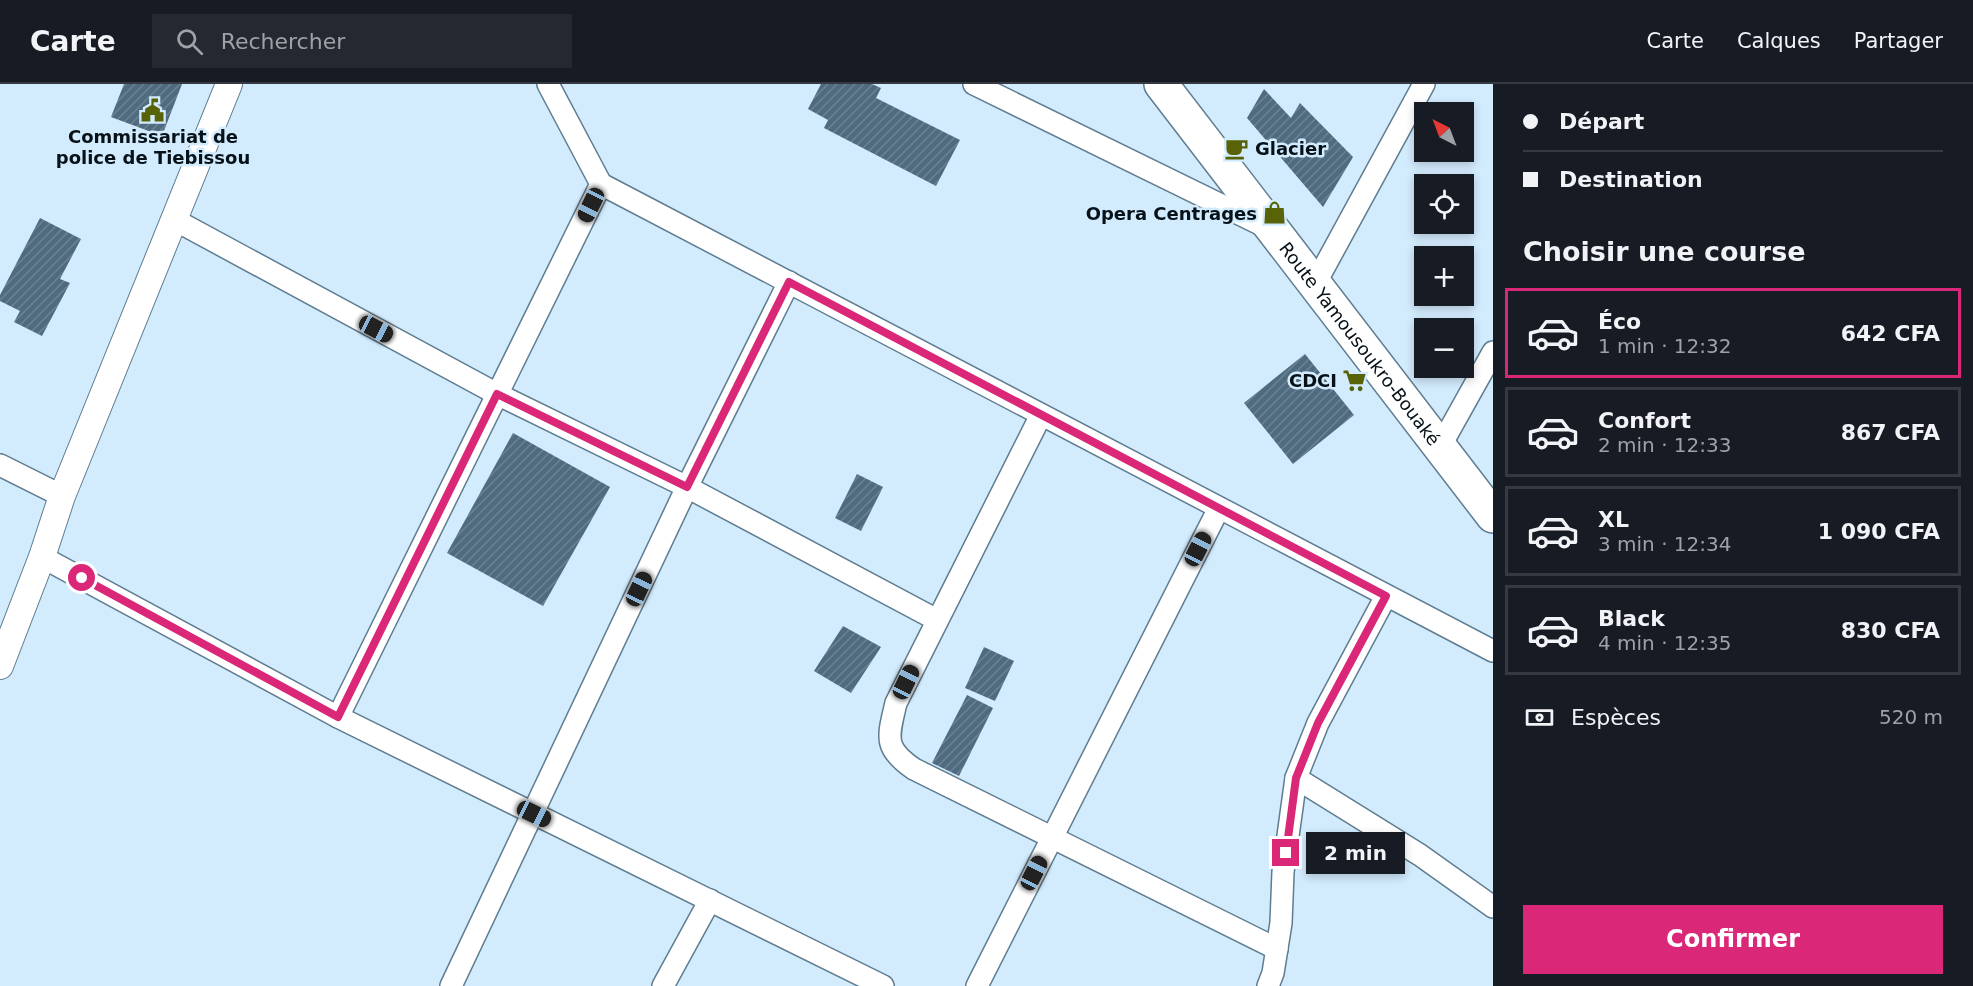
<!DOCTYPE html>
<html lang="fr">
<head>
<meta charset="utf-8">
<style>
  :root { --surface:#171b24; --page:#242831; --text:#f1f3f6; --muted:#9ea1a6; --line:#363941; --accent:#db2777 }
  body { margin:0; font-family:"DejaVu Sans",sans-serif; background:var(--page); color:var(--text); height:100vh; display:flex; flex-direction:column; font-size:22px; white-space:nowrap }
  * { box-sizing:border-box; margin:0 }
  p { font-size:20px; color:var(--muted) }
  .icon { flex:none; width:33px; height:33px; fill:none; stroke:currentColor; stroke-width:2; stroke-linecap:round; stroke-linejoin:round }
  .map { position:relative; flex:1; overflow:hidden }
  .details { display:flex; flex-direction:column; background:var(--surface); width:480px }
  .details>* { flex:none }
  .top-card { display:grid; align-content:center; height:132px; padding:0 30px; background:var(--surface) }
  .needle { width:39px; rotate:318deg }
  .controls { position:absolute; left:1414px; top:18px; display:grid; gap:12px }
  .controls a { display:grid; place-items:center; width:60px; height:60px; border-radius:0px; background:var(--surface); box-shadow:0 3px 9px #0003; font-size:30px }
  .end { position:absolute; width:27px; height:27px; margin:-14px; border:8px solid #db2777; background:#fff; box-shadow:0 0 0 3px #fff }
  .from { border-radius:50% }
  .bubble { position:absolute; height:42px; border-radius:0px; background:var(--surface); box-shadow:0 3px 9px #0003; font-size:20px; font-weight:600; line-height:42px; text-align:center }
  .car { position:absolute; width:18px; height:36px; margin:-18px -9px; border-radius:8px; box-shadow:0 0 4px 2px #0007; background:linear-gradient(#222 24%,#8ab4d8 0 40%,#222 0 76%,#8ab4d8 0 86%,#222 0) }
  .top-card b { display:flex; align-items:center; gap:21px; height:57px; font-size:22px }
  .top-card b+b { border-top:2px solid var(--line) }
  .top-card i { width:15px; height:15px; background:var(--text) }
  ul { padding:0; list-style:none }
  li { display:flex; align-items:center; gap:18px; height:90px; margin:0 12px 9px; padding:0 18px; border:3px solid var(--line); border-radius:0px }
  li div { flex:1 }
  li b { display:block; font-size:22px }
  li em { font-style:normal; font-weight:600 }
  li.on { border-color:var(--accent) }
  li>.icon { width:54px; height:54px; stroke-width:1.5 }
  h2 { padding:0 30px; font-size:27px; line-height:72px }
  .pay { display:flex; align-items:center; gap:15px; height:66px; padding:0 30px; font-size:22px }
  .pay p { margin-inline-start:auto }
  .button { display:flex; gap:12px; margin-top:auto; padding:12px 30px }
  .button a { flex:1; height:69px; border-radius:0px; background:var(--accent); color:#fff; font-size:24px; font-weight:600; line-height:69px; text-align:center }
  header { display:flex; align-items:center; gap:36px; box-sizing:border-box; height:84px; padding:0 30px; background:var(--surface); border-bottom:2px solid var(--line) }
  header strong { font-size:28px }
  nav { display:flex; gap:33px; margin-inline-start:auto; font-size:21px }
  .search { width:420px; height:54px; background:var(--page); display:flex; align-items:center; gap:15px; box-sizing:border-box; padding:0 21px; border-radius:0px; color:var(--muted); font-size:22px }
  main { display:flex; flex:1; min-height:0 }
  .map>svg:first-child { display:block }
</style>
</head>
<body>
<header>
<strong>Carte</strong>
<div class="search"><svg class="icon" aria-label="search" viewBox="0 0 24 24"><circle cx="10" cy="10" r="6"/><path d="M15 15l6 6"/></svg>Rechercher</div>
<nav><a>Carte</a><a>Calques</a><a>Partager</a></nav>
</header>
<main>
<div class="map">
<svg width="1493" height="902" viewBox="0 0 1493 902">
  <defs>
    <pattern id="building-hatch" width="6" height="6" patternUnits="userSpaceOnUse" patternTransform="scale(1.5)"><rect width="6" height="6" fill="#4f6b7f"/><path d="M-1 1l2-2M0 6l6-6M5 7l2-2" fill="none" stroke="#6d8291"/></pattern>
  </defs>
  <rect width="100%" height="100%" fill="#d2ebfd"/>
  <g fill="url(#building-hatch)">
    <path d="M124 0H182L162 52 111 33Z"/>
    <path d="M821 0H872L881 4 876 14 960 56 936 102 824 44 828 36 808 25Z"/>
    <path d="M1264 5 1291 34 1300 19 1353 73 1323 123 1247 34Z"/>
    <path d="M40 134 81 155 60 195 70 199 42 252 14 238 20 227 0 217V211Z"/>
    <path d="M1305 270 1354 331 1293 380 1244 319Z"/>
    <path d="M513 349 610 403 543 522 447 469Z"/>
    <path d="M857 390 883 403 861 447 835 434Z"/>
    <path d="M843 542 881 563 851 609 814 587Z"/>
    <path d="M984 563 1014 577 995 617 965 604Z"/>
    <path d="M967 611 993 624 959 692 932 679Z"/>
  </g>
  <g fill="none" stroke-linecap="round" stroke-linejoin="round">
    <defs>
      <g id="minor">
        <path d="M548 0 601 100 1493 567"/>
        <path d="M974 0 1266 143"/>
        <path d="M175 136 497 310 687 403 937 536"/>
        <path d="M1315 200 1424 0"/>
        <path d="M1041 331 896 619C888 653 883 664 914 685L1277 865"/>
        <path d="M1440 363 1493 268"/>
        <path d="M0 381 62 412"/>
        <path d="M42 473 338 633 883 902"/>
        <path d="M338 633 601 100"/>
        <path d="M1296 694 1420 771 1493 823"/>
        <path d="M451 902 687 403 789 198"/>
        <path d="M663 902 710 816"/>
        <path d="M977 902 1219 424"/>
        <path d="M1268 902 1273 889 1281 839 1283 788 1296 694 1318 639 1386 512"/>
      </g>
      <path id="tertiary" d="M0 582 42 473 62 412 229 0"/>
      <g id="primary">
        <path id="s1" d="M1161 0 1493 432"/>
      </g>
    </defs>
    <use href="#minor" stroke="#5f7c90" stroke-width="24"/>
    <use href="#tertiary" stroke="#5f7c90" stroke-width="28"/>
    <use href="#primary" stroke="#5f7c90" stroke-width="36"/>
    <use href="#minor" stroke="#fff" stroke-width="21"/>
    <use href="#tertiary" stroke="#fff" stroke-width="26"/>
    <use href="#primary" stroke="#fff" stroke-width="33"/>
  </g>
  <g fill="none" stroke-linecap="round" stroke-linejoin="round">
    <path stroke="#db2777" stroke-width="8" d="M82 494 338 633 497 310 687 403 789 198 1386 512 1318 639 1296 694 1286 769"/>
  </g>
  <defs>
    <symbol id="civic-bare" viewBox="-9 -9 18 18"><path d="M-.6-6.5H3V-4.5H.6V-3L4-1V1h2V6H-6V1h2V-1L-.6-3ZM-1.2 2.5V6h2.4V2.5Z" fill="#576306" stroke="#d2ebfd" stroke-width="2.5" paint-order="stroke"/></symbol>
    <symbol id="cafe-bare" viewBox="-9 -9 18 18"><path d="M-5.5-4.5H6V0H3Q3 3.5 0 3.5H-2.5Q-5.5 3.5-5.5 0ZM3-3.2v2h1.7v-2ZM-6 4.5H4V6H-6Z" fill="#576306" stroke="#d2ebfd" stroke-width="2.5" paint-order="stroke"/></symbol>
    <symbol id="shop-bare" viewBox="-9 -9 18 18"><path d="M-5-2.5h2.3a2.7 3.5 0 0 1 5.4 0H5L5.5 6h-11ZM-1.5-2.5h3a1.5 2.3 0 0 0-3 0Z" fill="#576306" stroke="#d2ebfd" stroke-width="2.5" paint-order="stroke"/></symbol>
    <symbol id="supermarket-bare" viewBox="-9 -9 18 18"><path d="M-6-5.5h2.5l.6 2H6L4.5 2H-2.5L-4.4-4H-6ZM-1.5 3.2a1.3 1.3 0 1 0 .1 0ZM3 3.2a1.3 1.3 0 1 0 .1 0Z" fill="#576306" stroke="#d2ebfd" stroke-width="2.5" paint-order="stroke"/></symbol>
  </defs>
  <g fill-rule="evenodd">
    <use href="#civic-bare" x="136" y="10" width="33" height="33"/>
    <use href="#cafe-bare" x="1220" y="48" width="33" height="33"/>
    <use href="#shop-bare" x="1258" y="112" width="33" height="33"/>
    <use href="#supermarket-bare" x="1338" y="280" width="33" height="33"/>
  </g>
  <g text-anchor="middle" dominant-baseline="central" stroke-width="5" stroke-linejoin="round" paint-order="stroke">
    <g font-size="18" font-weight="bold" fill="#061118" stroke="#d2ebfd" text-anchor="end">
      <text x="153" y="52" text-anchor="middle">Commissariat de<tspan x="153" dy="21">police de Tiebissou</tspan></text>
      <text x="1255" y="64" text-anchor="start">Glacier</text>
      <text x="1257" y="129">Opera Centrages</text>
      <text x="1337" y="296">CDCI</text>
    </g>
    <g font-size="18" fill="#061118" stroke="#d2ebfd">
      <text stroke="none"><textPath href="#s1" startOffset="327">Route Yamousoukro-Bouaké</textPath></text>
    </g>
  </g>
</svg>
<div class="controls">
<a><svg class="needle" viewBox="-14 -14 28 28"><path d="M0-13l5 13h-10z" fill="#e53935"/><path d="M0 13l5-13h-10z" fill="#9ea1a6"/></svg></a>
<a><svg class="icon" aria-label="locate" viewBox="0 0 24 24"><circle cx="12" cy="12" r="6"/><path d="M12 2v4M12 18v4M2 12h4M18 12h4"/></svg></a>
<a>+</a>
<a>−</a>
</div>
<i class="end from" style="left:82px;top:494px"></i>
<i class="end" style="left:1286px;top:769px"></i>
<div class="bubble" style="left:1306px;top:748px;width:99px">2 min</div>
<i class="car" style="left:591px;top:121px;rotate:206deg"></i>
<i class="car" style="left:376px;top:245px;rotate:118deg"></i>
<i class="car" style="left:1198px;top:465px;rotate:27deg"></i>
<i class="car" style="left:639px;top:505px;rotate:25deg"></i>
<i class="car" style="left:906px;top:598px;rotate:26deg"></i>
<i class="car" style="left:534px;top:730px;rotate:116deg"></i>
<i class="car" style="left:1034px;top:789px;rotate:27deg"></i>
</div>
<section class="details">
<div class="top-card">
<b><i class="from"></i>Départ</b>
<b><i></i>Destination</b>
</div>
<h2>Choisir une course</h2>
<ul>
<li class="on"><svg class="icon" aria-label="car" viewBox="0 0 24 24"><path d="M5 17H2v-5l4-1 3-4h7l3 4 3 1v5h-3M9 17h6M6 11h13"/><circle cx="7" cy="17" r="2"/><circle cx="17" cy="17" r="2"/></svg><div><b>Éco</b><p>1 min · 12:32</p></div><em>642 CFA</em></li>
<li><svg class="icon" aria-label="car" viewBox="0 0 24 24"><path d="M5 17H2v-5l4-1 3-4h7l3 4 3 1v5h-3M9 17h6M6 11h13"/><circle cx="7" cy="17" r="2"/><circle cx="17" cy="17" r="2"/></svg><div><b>Confort</b><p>2 min · 12:33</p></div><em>867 CFA</em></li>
<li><svg class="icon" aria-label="car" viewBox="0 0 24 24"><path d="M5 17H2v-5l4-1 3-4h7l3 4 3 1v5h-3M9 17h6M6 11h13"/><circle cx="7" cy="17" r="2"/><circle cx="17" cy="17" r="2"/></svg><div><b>XL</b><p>3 min · 12:34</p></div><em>1 090 CFA</em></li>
<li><svg class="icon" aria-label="car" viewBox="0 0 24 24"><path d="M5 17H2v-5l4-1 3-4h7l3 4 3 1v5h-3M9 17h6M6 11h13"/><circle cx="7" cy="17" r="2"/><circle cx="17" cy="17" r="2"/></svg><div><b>Black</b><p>4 min · 12:35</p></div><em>830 CFA</em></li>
</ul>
<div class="pay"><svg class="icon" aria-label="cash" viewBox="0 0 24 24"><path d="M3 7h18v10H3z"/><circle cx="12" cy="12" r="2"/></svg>Espèces<p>520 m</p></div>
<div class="button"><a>Confirmer</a></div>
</section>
</main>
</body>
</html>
